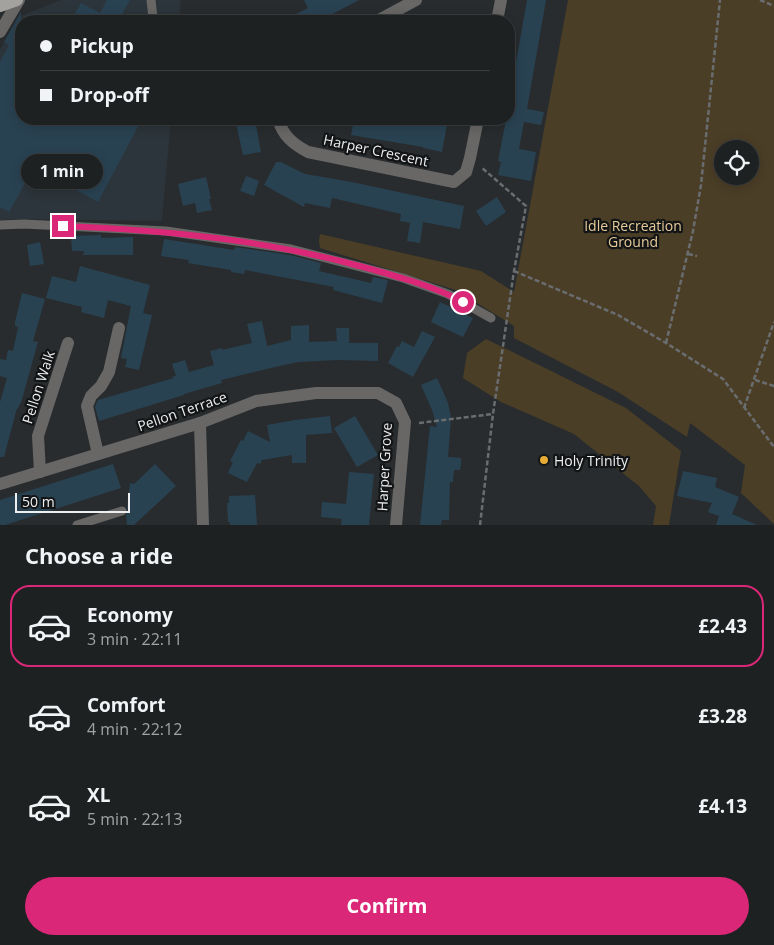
<!DOCTYPE html>
<html lang="en">
<head>
<meta charset="utf-8">
<style>
  :root { --surface:#1e2122; --page:#26292a; --text:#f1f3f6; --muted:#a1a3a5; --line:#3c3e40; --accent:#db2777 }
  body { margin:0; font-family:"Open Sans",sans-serif; background:var(--page); color:var(--text); height:100vh; display:flex; flex-direction:column; font-size:19px; white-space:nowrap }
  * { box-sizing:border-box; margin:0 }
  p { font-size:16px; color:var(--muted) }
  .icon { flex:none; width:28px; height:28px; fill:none; stroke:currentColor; stroke-width:2; stroke-linecap:round; stroke-linejoin:round }
  .map { position:relative; height:525px; overflow:hidden }
  .panel { display:flex; flex-direction:column; background:var(--surface); flex:1 }
  .panel>* { flex:none }
  .banner { position:absolute; left:15px; top:15px; width:500px; height:110px; border-radius:20px; box-shadow:0 2px 12px #0003,0 0 0 1px var(--line); display:grid; align-content:center; height:110px; padding:0 25px; background:var(--surface) }
  .fabs { position:absolute; left:714px; top:140px; display:grid; gap:10px }
  .fabs a { display:grid; place-items:center; width:45px; height:45px; border-radius:50%; background:var(--surface); box-shadow:0 2px 12px #0003,0 0 0 1px var(--line); font-size:25px }
  .scale { position:absolute; left:15px; bottom:12px; width:115px; box-sizing:border-box; padding-left:5px; border:2px solid #eceef0; border-top:0; font-size:14px; line-height:18px; white-space:nowrap; color:#eceef0; -webkit-text-stroke:4px #121415; paint-order:stroke }
  .end { position:absolute; width:22px; height:22px; margin:-11px; border:6px solid #db2777; background:#fff; box-shadow:0 0 0 2px #fff }
  .from { border-radius:50% }
  .bubble { position:absolute; height:35px; border-radius:18px; background:var(--surface); box-shadow:0 2px 12px #0003,0 0 0 1px var(--line); font-size:16px; font-weight:700; line-height:35px; text-align:center }
  .banner b { display:flex; align-items:center; gap:18px; height:48px; font-size:19px }
  .banner b+b { border-top:1px solid var(--line) }
  .banner i { width:12px; height:12px; background:var(--text) }
  ul { padding:0; list-style:none }
  li { display:flex; align-items:center; gap:15px; height:82px; margin:0 10px 8px; padding:0 15px; border:2px solid transparent; border-radius:20px }
  li div { flex:1 }
  li b { display:block; font-size:19px }
  li em { font-style:normal; font-weight:700 }
  li.selected { border-color:var(--accent) }
  li>.icon { width:45px; height:45px; stroke-width:1.5 }
  h2 { padding:0 25px; font-size:22px; line-height:60px }
  .button { display:flex; gap:10px; margin-top:auto; padding:10px 25px }
  .button a { flex:1; height:58px; border-radius:30px; background:var(--accent); color:#fff; font-size:20px; font-weight:700; line-height:58px; text-align:center }
  .map>svg:first-child { display:block }
</style>
</head>
<body>
<div class="map">
<svg width="774" height="525" viewBox="0 0 774 525">
  <rect width="100%" height="100%" fill="#282c2e"/>
  <path fill="#2c353b" d="M61 0H181L179 21H21V119H171L162 221 19 219 0 220V50L18 17Z"/>
  <g fill="#4b3e27" fill-rule="evenodd">
    <path d="M568 0H774V524L741 493 745 465 690 423 687 437 618 392 514 338V326L456 290 320 248 319 241 320 234 481 271 514 292ZM722 149H750V176H722Z"/>
    <path d="M486 339 626 408 681 451 669 525H653L656 506 639 486 574 434 501 402 463 378 467 353Z"/>
  </g>
  <g fill="#294252">
    <path d="M107 0H130L118 21H71L81 3 100 13Z"/>
    <path d="M304 0H359L319 21H282L308 8Z"/>
    <path d="M527 0H546L527 109 544 112 541 125 524 122 519 149 536 152 531 181 498 175 501 162 498 161 506 120 509 121V102Z"/>
    <path d="M21 12V119H142L98 202 34 167 9 212 0 207V62L9 45 4 42Z"/>
    <path d="M235 119H255L261 152 243 155Z"/>
    <path d="M354 119H415L428 121V119H448L442 152 423 148V147L351 135Z"/>
    <path d="M276 162H281L305 174 347 181 464 206 460 229 423 222 420 243 407 241 410 223 400 221 401 214 332 198 330 208 305 203 304 207 264 185Z"/>
    <path d="M246 176 259 181 254 196 240 191Z"/>
    <path d="M206 177 211 199H209L212 210 197 213 195 203 183 206 178 184Z"/>
    <path d="M497 197 506 212 486 226 476 211Z"/>
    <path d="M101 235V238L133 237V255H83L84 251H72L71 236Z"/>
    <path d="M164 239 234 250 235 247 290 255 321 263 319 271 371 283 373 277 388 280 382 303 333 290 334 287 245 270 244 274 231 272V270L188 263 189 260 161 256Z"/>
    <path d="M40 242 44 264 30 266 27 245Z"/>
    <path d="M80 266 150 285 143 313 152 315 139 370 125 367 127 359 121 358 131 306 108 300 104 318 81 312 82 307 46 298 52 276 76 282Z"/>
    <path d="M22 293 45 299 33 341 38 342 21 403H20L18 409 17 408 4 457H0V402L7 378 0 376V359L6 360 8 350 13 351 18 327 15 326V322Z"/>
    <path d="M440 302 473 318 463 337 431 322Z"/>
    <path d="M262 321 267 346 291 340V326L309 325V342L337 341 336 328H349V343H378V361L337 360 298 362 271 368 221 380 222 383 184 394V395L99 421 95 407 98 400 174 378 171 377 176 376 172 364 185 360 189 372 214 365 210 351 222 348V350L252 343 247 324Z"/>
    <path d="M422 331 435 337 413 377 388 363 397 346 399 347 402 341 414 347Z"/>
    <path d="M437 378 448 403 451 418 448 457 461 458V464L460 470H454L453 482H450L449 520H442L441 525H420L430 426 437 427 432 410 421 385Z"/>
    <path d="M330 416 332 433 306 435V463H292V455L262 460 260 464 257 463 247 482 228 473 233 462 230 461 241 440 243 441 248 431 270 442 267 425 295 420Z"/>
    <path d="M355 416 378 455 357 467 334 428Z"/>
    <path d="M113 464 121 488 5 525H0V500Z"/>
    <path d="M155 464 176 486 134 525H127L126 515 128 512 127 507 130 483 134 484Z"/>
    <path d="M683 471 717 478 715 487 739 497 732 514 757 525H716L719 516 708 512 712 503 677 496Z"/>
    <path d="M349 472 374 474 369 525H341L342 519 321 517 322 502 346 504Z"/>
    <path d="M255 495 257 525H230V522H228L227 503H229V496Z"/>
  </g>
  <g fill="none" stroke-linecap="round" stroke-linejoin="round">
    <g stroke="#6a6d6f" stroke-width="2.5" stroke-dasharray="5 2.5" stroke-linecap="butt">
      <path d="M760 0 774 6"/>
      <path d="M688 254 697 256"/>
      <path d="M514 271 618 315 666 343 723 379 774 447"/>
      <path d="M666 343 693 231 701 185 720 0"/>
      <path d="M755 380 774 386"/>
      <path d="M744 408 774 322"/>
      <path d="M419 423 493 414 514 271 526 206 481 167"/>
      <path d="M480 525 493 414"/>
    </g>
    <g stroke="#686765" stroke-width="9">
      <path d="M151 0 153 18"/>
      <path d="M0 225 24 224 166 231 291 249 403 278 448 294 491 318"/>
      <path d="M77 525 122 511"/>
    </g>
    <g stroke="#686765" stroke-width="12">
      <path d="M377 21 416 0"/>
      <path d="M497 21 501 0"/>
      <path d="M0 32 19 0"/>
      <path d="M278 119C283 136 293 144 308 152L454 182 466 172 470 158 478 119"/>
      <path d="M200 423 203 525"/>
      <path d="M98 454 87 406 91 396 101 386 109 372 119 328"/>
      <path d="M40 472 38 436 68 343"/>
      <path d="M0 484 200 423 256 401 316 393H378L396 403 405 422 396 525"/>
    </g>
    <path stroke="#a4a29f" stroke-width="12" d="M0 6 17 0"/>
  </g>
  <g fill="none" stroke-linecap="round" stroke-linejoin="round">
    <path stroke="#db2777" stroke-width="6" d="M63 226C166 230 267 240 367 268 399 277 433 286 463 302"/>
  </g>
  <circle fill="#e7ac37" stroke="#121415" stroke-width="2" cx="544" cy="460" r="5"/>
  <g text-anchor="middle" dominant-baseline="central" stroke-width="4.5" stroke-linejoin="round" paint-order="stroke">
    <g font-size="14" fill="#eceef0" stroke="#121415">
      <text transform="translate(376 150) rotate(12)">Harper Crescent</text>
      <text transform="translate(38 387) rotate(-72)">Pellon Walk</text>
      <text transform="translate(182 411) rotate(-19)">Pellon Terrace</text>
      <text transform="translate(384 467) rotate(-87)">Harper Grove</text>
    </g>
    <g font-size="14" fill="#e7ca99" stroke="#121415">
      <text x="633" y="225">Idle Recreation<tspan x="633" dy="16">Ground</tspan></text>
    </g>
    <g font-size="14" fill="#eceef0" stroke="#121415" text-anchor="start">
      <text x="554" y="460">Holy Trinity</text>
    </g>
  </g>
</svg>
<div class="fabs">
<a><svg class="icon" aria-label="locate" viewBox="0 0 24 24"><circle cx="12" cy="12" r="6"/><path d="M12 2v4M12 18v4M2 12h4M18 12h4"/></svg></a>
</div>
<div class="scale">50 m</div>
<i class="end from" style="left:463px;top:302px"></i>
<i class="end" style="left:63px;top:226px"></i>
<div class="bubble" style="left:21px;top:154px;width:82px">1 min</div>
<div class="banner">
<b><i class="from"></i>Pickup</b>
<b><i></i>Drop-off</b>
</div>
</div>
<section class="panel">
<h2>Choose a ride</h2>
<ul>
<li class="selected"><svg class="icon" aria-label="car" viewBox="0 0 24 24"><path d="M5 17H2v-5l4-1 3-4h7l3 4 3 1v5h-3M9 17h6M6 11h13"/><circle cx="7" cy="17" r="2"/><circle cx="17" cy="17" r="2"/></svg><div><b>Economy</b><p>3 min · 22:11</p></div><em>£2.43</em></li>
<li><svg class="icon" aria-label="car" viewBox="0 0 24 24"><path d="M5 17H2v-5l4-1 3-4h7l3 4 3 1v5h-3M9 17h6M6 11h13"/><circle cx="7" cy="17" r="2"/><circle cx="17" cy="17" r="2"/></svg><div><b>Comfort</b><p>4 min · 22:12</p></div><em>£3.28</em></li>
<li><svg class="icon" aria-label="car" viewBox="0 0 24 24"><path d="M5 17H2v-5l4-1 3-4h7l3 4 3 1v5h-3M9 17h6M6 11h13"/><circle cx="7" cy="17" r="2"/><circle cx="17" cy="17" r="2"/></svg><div><b>XL</b><p>5 min · 22:13</p></div><em>£4.13</em></li>
</ul>
<div class="button"><a>Confirm</a></div>
</section>
</body>
</html>
